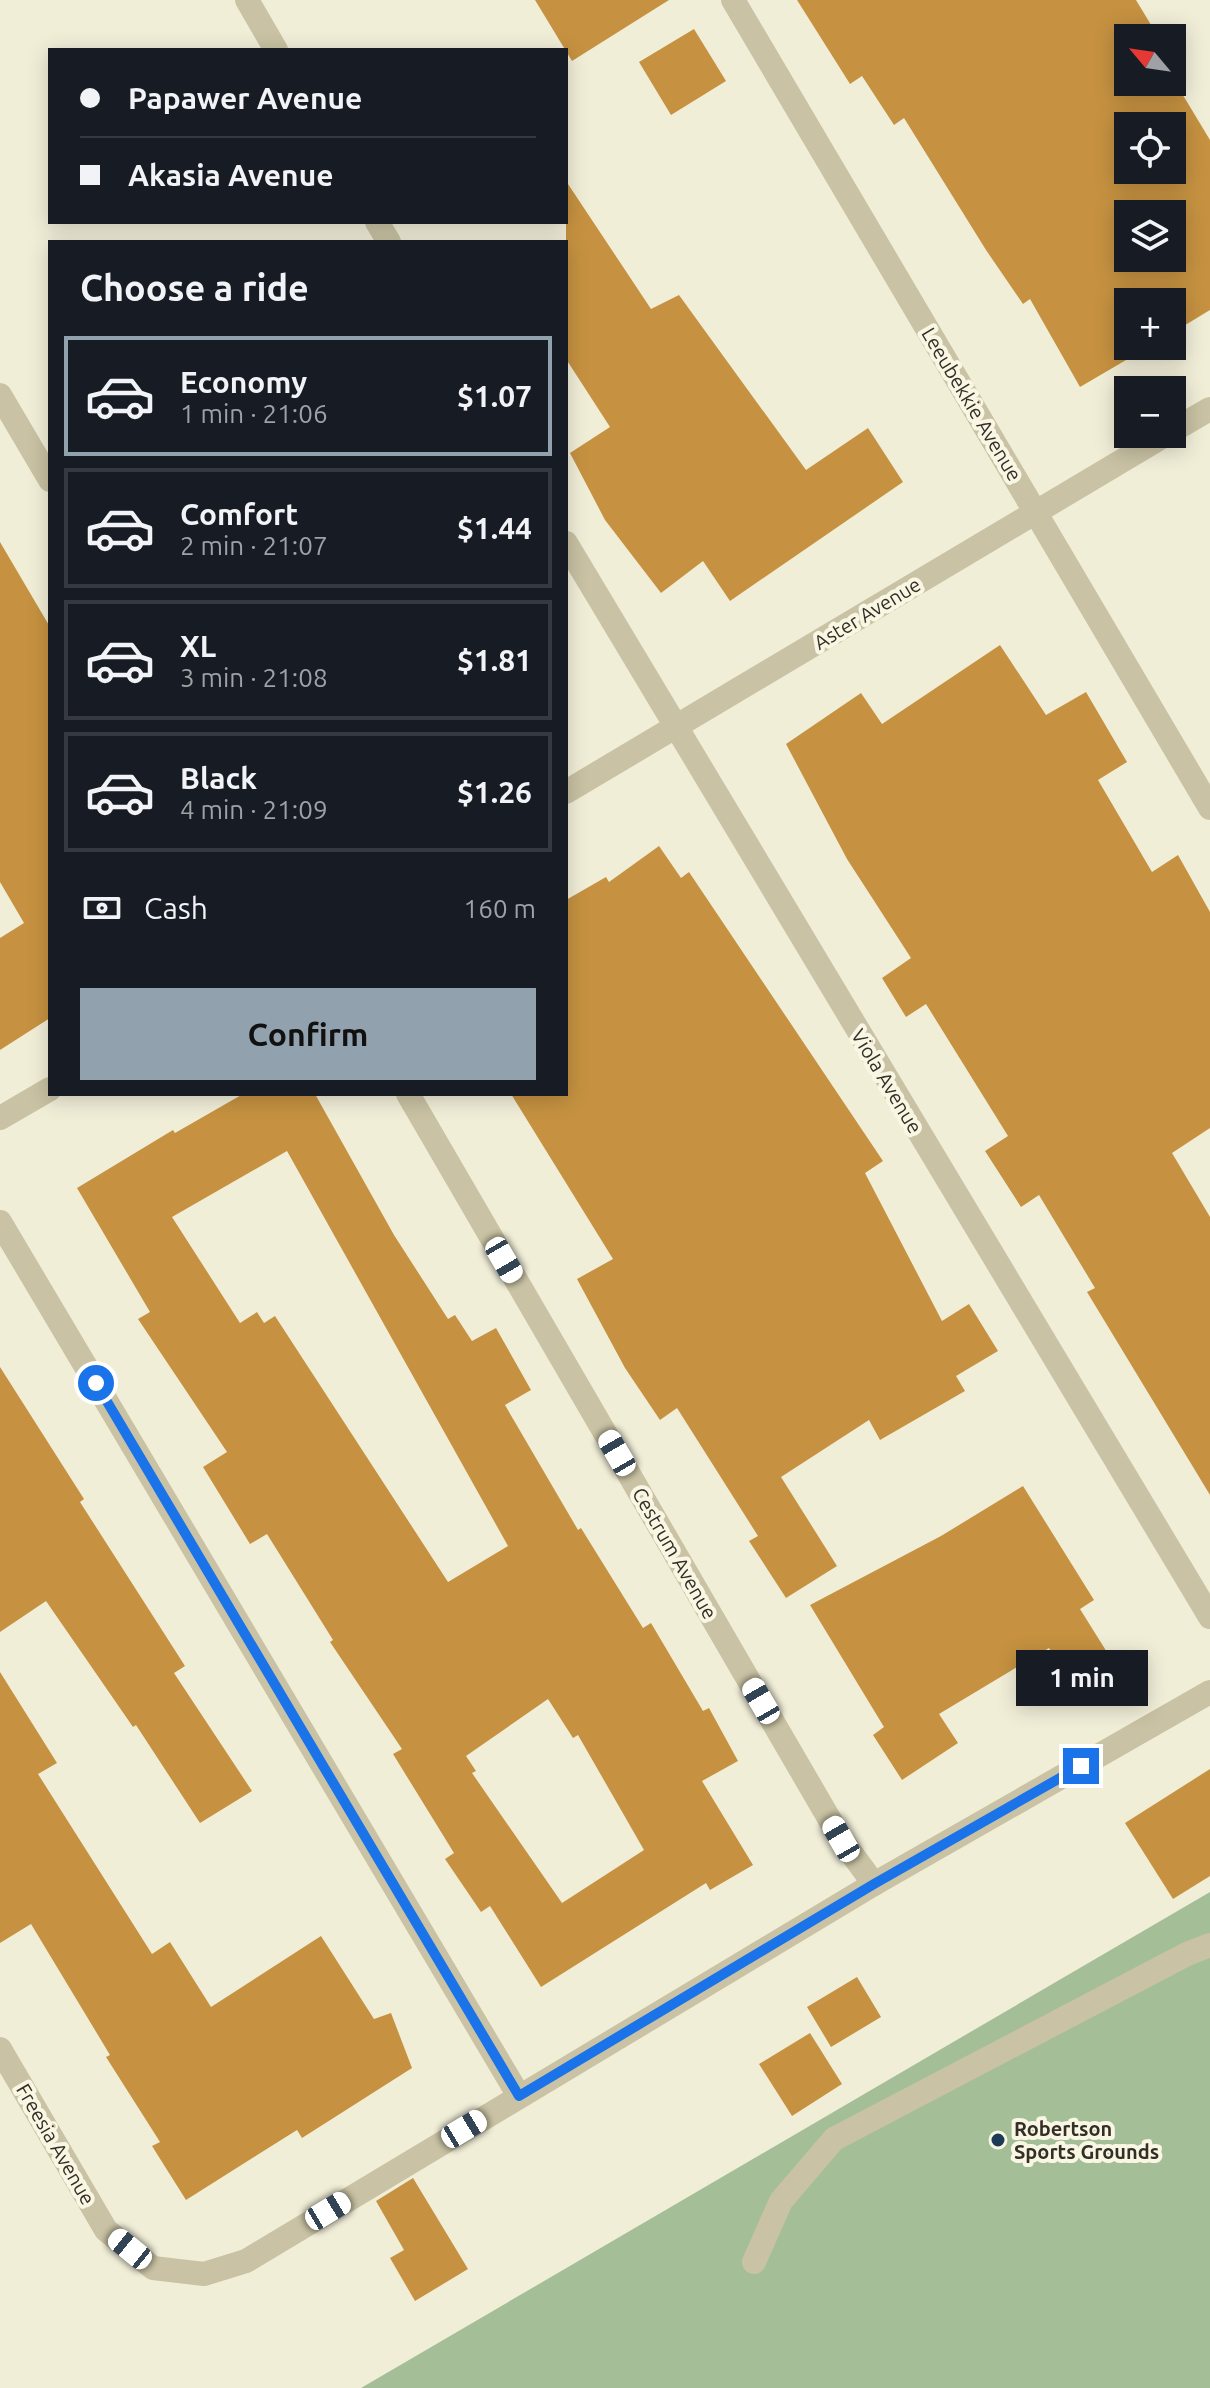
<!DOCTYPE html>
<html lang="en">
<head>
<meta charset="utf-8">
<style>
  :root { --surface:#171b24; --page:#242831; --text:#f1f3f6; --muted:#9ea1a6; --line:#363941; --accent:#91a1ae }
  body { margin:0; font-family:Ubuntu,sans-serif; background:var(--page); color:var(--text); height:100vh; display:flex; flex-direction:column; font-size:30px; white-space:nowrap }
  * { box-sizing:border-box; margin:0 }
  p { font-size:26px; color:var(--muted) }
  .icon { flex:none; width:44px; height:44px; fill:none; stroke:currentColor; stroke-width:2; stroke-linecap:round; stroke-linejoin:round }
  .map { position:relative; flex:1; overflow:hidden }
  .side { position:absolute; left:48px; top:240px; width:520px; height:856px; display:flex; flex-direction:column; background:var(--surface); border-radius:0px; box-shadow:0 4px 20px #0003 }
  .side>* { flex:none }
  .hud { position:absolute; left:48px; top:48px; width:520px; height:176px; border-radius:0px; box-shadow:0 4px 20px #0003; display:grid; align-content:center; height:176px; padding:0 32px; background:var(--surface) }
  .needle { width:52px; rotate:299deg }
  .tools { position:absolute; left:1114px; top:24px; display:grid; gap:16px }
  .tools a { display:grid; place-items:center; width:72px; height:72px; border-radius:0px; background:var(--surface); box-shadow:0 4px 20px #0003; font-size:40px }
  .end { position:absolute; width:36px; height:36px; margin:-18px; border:10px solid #1a73e8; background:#fff; box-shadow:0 0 0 4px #fff }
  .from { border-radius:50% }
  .bubble { position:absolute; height:56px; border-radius:0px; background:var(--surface); box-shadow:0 4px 20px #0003; font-size:26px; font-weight:700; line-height:56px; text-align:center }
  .car { position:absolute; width:24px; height:48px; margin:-24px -12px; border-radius:10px; box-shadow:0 0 6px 2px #0007; background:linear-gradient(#fff 24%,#345 0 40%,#fff 0 76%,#345 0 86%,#fff 0) }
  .hud b { display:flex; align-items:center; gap:28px; height:76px; font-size:30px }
  .hud b+b { border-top:2px solid var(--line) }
  .hud i { width:20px; height:20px; background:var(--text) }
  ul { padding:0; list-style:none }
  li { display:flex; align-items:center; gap:24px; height:120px; margin:0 16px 12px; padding:0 16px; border:4px solid var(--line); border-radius:0px }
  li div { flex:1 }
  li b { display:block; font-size:30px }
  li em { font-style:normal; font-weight:700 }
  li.selected { border-color:var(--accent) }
  li>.icon { width:72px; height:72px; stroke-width:1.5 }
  h2 { padding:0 32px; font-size:36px; line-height:96px }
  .pay { display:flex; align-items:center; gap:20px; height:88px; padding:0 32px; font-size:30px }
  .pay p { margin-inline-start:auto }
  .action { display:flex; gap:16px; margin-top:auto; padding:16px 32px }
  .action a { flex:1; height:92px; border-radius:0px; background:var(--accent); color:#111; font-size:32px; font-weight:700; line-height:92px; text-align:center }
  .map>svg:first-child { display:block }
</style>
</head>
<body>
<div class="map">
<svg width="1210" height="2388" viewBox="0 0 1210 2388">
  <rect width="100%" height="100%" fill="#f1eed8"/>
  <path fill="#a4bf98" d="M1210 1892V2388H361Z"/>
  <g fill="#c69241" fill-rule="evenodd">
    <path d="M535 0H669L572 61Z"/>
    <path d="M797 0H1136L1159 38H1128V82H1172V77L1210 140V310L1172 333V302H1128V346H1150L1080 387 1030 299 1023 304 986 250 904 118 894 125 862 76 850 84ZM1128 126H1172V170H1128ZM1128 214H1172V258H1128Z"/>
    <path d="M694 29 726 81 671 115 639 62Z"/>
    <path d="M566 181 651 309 679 295 806 470 868 428 903 482 730 601 703 561 661 593 605 520 570 453 610 427 566 359Z"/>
    <path d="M0 542 50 627V1018L0 1050V938L24 923 0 882Z"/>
    <path d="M1000 645 1046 715 1086 692 1127 762 1098 780 1152 872 1178 855 1210 912V1128L1172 1153 1210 1217V1495L1087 1292 1095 1288 1039 1195 1021 1207 985 1151 1008 1136 926 1004 906 1017 882 978 911 958 847 859 786 744 861 693 882 724Z"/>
    <path d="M659 846 681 878 689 872 883 1161 865 1173 942 1321 969 1304 998 1351 956 1376 965 1391 880 1440 869 1420 781 1477 837 1566 786 1598 749 1541 758 1536 677 1408 660 1420 625 1368 577 1279 613 1259 511 1094H566V900L606 877 609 882Z"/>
    <path d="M243 1094H315L394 1235 448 1319 455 1315 472 1341 496 1328 531 1390 505 1405 578 1530 581 1528 643 1628 651 1623 703 1711 709 1708 738 1761 702 1781 753 1865 710 1890 706 1883 541 1987 490 1906 481 1912 445 1859 454 1853 393 1754 402 1749 330 1642 333 1640 267 1534 250 1544 203 1467 227 1452 138 1319 150 1312 77 1188 173 1130 175 1133ZM287 1151 508 1546 448 1582 275 1316 264 1323 257 1312 240 1323 172 1217ZM548 1699 573 1738 578 1735 644 1850 562 1903 472 1773 476 1771 466 1756Z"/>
    <path d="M0 1367 84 1499 80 1502 185 1666 174 1673 252 1791 200 1823 136 1725 133 1727 46 1601 0 1632Z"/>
    <path d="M1023 1486 1094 1600 1080 1609 1110 1657 1070 1682 1049 1648 939 1714 958 1743 902 1780 873 1735 884 1727 810 1605 941 1536Z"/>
    <path d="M0 1672 57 1763 38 1774 152 1954 170 1942 211 2007 321 1936 374 2019 391 2013 412 2068 302 2138 297 2130 186 2200 152 2146 160 2142 106 2057 110 2055 31 1924 0 1943Z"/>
    <path d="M1210 1769V1876L1173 1899 1125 1823Z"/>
    <path d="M857 1977 881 2017 831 2047 807 2007Z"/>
    <path d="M810 2033 842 2084 792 2116 759 2064Z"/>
    <path d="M413 2178 468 2269 415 2301 390 2258 404 2250 376 2201Z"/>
  </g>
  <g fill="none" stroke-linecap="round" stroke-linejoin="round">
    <g stroke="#c9c2a4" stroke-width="24">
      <path d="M247 0 276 50"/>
      <path d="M733 0 1210 808"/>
      <path d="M377 222 389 242"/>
      <path d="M0 395 50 480"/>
      <path d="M1172 431 1210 409"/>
      <path d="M566 543 1210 1617"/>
      <path d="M566 792 1167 434"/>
      <path d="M408 1094 841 1839 874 1884"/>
      <path d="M0 1118 50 1089"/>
      <path d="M0 1222 519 2096"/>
      <path d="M0 2049 106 2230 153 2268 204 2274 246 2261 874 1884 1210 1692"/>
      <path d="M754 2262 781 2201 834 2139 1187 1954 1210 1945"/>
    </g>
  </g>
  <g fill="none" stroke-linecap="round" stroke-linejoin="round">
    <path stroke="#1a73e8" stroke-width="10" d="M96 1383 519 2096 874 1884 1081 1766"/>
  </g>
  <circle fill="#1c3c55" stroke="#f9f7e4" stroke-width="3" cx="998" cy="2140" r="8"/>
  <g text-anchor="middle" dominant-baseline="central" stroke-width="8" stroke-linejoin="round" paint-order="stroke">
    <g font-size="20" fill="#342f26" stroke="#f9f7e4">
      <text transform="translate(972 404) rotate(59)">Leeubekkie Avenue</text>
      <text transform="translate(867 613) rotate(-31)">Aster Avenue</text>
      <text transform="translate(887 1081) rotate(59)">Viola Avenue</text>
      <text transform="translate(675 1553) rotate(60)">Cestrum Avenue</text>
      <text transform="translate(56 2144) rotate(60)">Freesia Avenue</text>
    </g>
    <g font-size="20" font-weight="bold" fill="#342f26" stroke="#f9f7e4" text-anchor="start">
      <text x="1014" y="2128">Robertson<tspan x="1014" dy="23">Sports Grounds</tspan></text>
    </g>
  </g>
</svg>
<div class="tools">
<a><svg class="needle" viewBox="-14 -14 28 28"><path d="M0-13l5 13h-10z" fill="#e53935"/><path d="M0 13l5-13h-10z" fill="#9ea1a6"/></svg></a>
<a><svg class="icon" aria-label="locate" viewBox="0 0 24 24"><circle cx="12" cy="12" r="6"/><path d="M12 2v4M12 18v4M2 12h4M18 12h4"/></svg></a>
<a><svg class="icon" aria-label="layers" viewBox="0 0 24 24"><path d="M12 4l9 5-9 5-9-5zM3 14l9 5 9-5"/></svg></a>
<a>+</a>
<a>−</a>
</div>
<i class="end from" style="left:96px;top:1383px"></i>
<i class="end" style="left:1081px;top:1766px"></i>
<div class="bubble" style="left:1016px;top:1650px;width:132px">1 min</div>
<i class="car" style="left:504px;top:1260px;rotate:150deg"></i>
<i class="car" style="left:617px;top:1453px;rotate:330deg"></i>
<i class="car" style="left:761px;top:1701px;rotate:330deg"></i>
<i class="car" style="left:841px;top:1839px;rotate:330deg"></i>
<i class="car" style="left:464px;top:2129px;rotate:59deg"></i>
<i class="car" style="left:328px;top:2211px;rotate:59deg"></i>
<i class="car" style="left:130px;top:2249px;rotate:309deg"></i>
<div class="hud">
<b><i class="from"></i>Papawer Avenue</b>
<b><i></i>Akasia Avenue</b>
</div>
<section class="side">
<h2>Choose a ride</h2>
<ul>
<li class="selected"><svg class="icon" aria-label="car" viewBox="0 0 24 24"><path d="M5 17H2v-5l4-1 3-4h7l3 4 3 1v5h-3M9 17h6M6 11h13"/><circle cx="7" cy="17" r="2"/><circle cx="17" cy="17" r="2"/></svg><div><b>Economy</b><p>1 min · 21:06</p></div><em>$1.07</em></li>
<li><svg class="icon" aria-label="car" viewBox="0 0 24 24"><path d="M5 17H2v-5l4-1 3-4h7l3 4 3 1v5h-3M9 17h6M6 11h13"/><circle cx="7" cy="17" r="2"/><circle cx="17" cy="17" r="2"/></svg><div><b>Comfort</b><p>2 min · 21:07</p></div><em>$1.44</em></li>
<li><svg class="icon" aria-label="car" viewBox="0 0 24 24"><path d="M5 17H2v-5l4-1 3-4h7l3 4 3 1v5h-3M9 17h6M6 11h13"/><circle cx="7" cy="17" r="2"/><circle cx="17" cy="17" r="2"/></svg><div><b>XL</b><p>3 min · 21:08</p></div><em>$1.81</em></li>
<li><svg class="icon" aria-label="car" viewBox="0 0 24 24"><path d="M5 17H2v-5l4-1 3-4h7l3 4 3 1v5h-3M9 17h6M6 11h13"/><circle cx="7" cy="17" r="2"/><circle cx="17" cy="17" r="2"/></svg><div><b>Black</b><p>4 min · 21:09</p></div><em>$1.26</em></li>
</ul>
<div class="pay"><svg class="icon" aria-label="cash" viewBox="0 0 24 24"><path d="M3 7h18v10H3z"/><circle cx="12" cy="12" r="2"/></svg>Cash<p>160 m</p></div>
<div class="action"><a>Confirm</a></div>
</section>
</div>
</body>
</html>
